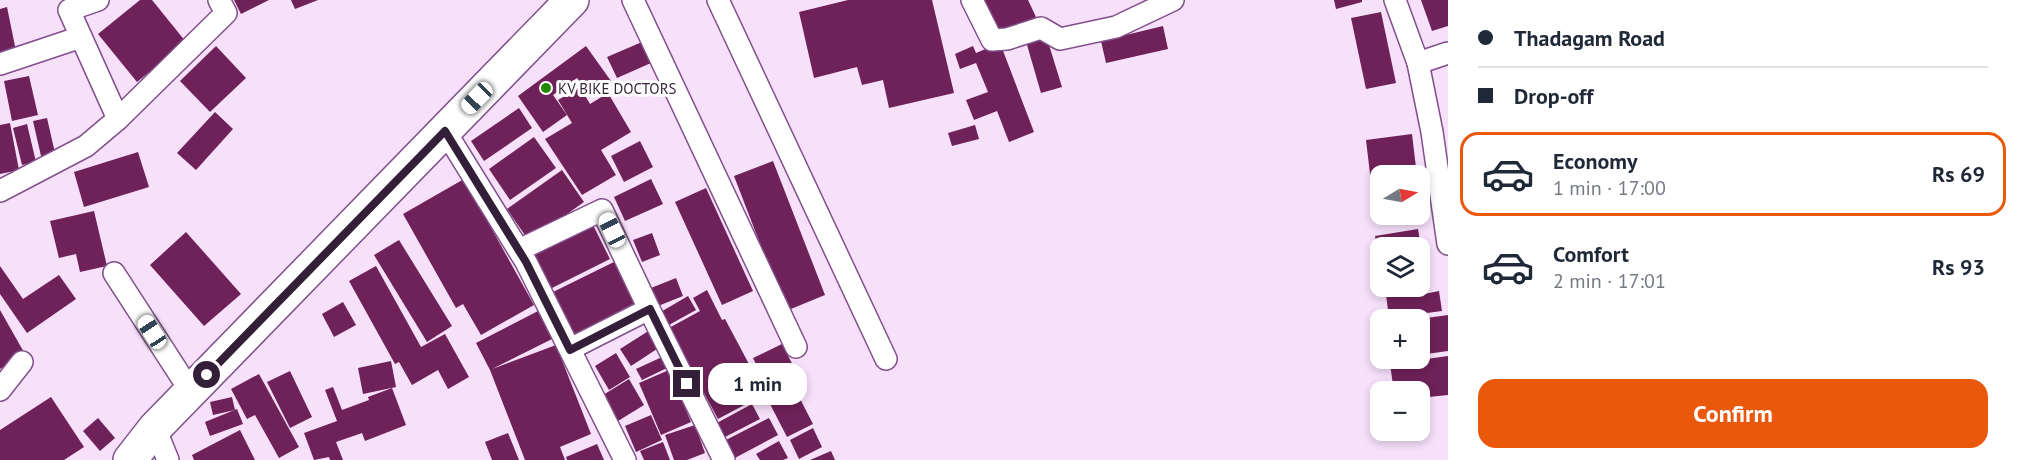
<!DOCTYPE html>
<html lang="en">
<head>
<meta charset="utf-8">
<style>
  :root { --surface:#fff; --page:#f2f2f3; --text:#1f2937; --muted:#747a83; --line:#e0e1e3; --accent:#ea580c }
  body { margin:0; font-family:"PT Sans",sans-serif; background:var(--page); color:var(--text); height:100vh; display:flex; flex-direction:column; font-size:22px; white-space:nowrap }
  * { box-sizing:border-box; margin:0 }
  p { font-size:20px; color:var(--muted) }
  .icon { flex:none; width:33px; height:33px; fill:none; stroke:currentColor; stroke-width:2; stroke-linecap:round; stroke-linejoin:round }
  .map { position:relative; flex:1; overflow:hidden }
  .drawer { display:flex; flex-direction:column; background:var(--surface); width:570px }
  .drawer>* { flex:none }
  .hud { display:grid; align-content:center; height:132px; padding:0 30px; background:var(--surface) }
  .needle { width:39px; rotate:80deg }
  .buttons { position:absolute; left:1370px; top:165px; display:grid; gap:12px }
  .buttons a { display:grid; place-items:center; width:60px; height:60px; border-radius:12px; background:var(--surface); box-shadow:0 3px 9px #0003; font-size:30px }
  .end { position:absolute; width:27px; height:27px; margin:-14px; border:8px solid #341f38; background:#fff; box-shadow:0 0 0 3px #fff }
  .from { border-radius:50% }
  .bubble { position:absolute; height:42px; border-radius:18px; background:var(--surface); box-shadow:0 3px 9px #0003; font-size:20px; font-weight:600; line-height:42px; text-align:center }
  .car { position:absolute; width:18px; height:36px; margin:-18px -9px; border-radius:8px; box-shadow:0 0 4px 2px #0007; background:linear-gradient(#fff 24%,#345 0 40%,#fff 0 76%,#345 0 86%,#fff 0) }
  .hud b { display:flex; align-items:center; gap:21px; height:57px; font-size:22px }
  .hud b+b { border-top:2px solid var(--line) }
  .hud i { width:15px; height:15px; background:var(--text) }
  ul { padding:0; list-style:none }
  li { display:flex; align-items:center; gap:18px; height:84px; margin:0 12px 9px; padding:0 18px; border:3px solid transparent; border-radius:18px }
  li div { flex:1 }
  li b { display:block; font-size:22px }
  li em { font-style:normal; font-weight:600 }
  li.current { border-color:var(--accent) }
  li>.icon { width:54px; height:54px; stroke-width:1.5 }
  .action { display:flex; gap:12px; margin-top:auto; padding:12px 30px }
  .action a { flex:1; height:69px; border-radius:18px; background:var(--accent); color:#fff; font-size:24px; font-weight:600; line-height:69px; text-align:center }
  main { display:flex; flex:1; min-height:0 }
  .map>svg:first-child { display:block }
</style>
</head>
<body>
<main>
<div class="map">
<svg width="1448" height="460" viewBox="0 0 1448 460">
  <rect width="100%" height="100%" fill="#f6e0fa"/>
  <g fill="#6f2159">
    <path d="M140 0H152L186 42 137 82 98 34Z"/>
    <path d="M234 0H269L241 14Z"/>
    <path d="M291 0H318L295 9Z"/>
    <path d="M848 0H932L954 93 889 108 883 80 862 85 857 67 814 78 799 12Z"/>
    <path d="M976 0H1028L1036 17 993 37Z"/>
    <path d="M1334 0H1362V2L1336 9Z"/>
    <path d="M1421 0H1448V26L1432 31Z"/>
    <path d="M7 7 16 51 0 55V9Z"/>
    <path d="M1381 12 1396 83 1366 89 1351 18Z"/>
    <path d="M1163 26 1168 49 1106 63 1101 41Z"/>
    <path d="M1045 32 1062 87 1041 93 1025 38Z"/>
    <path d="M642 42 651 63 617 78 607 57Z"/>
    <path d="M1000 43 1034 132 1009 142 997 111 974 120 966 100 988 92 976 63 960 69 955 54 973 46 976 53Z"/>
    <path d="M216 46 246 78 210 112 180 81Z"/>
    <path d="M586 46 611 81 590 96 577 78 553 95 567 115 543 132 518 96Z"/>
    <path d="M29 76 38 115 12 121 4 81Z"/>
    <path d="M580 87 590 104 608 93 631 132 601 150 616 175 582 195 545 139 572 123 558 100Z"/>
    <path d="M519 108 532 128 484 161 471 141Z"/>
    <path d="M215 112 233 129 196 170 177 153Z"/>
    <path d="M47 118 55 153 41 156 33 121Z"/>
    <path d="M10 123 19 170 0 174V125Z"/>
    <path d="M27 124 36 162 22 165 13 128Z"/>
    <path d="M975 125 979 139 952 146 948 133Z"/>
    <path d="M1412 134 1417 176H1380V190L1372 191 1366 140Z"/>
    <path d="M534 137 556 168 510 200 489 169Z"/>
    <path d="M640 141 653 167 624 182 611 156Z"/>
    <path d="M138 152 149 187 84 207 74 172Z"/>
    <path d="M773 161 825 295 786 311 734 176Z"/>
    <path d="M562 170 584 202 529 241 507 209Z"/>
    <path d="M464 179 534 305 481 335 463 304 456 308 403 214Z"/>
    <path d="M651 179 663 204 625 221 614 197Z"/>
    <path d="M706 188 753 291 722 305 675 202Z"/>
    <path d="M94 211 107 266 80 272 76 254 59 258 50 221Z"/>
    <path d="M593 225 610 259 552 288 535 255Z"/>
    <path d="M1418 229 1425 271 1419 272V248H1380L1379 256 1375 236Z"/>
    <path d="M186 232 241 294 204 326 150 265Z"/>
    <path d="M652 233 660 255 642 262 633 240Z"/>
    <path d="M399 240 452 326 427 342 374 255Z"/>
    <path d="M620 259 641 300 621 310 622 312 574 336 553 292Z"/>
    <path d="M0 266 23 299 59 275 76 299 27 333 0 294Z"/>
    <path d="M376 266 421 347 445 334 469 377 448 389 438 370 412 385 399 362 395 364 349 281Z"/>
    <path d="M1419 275H1422L1424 294 1439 291 1442 311 1389 318 1385 286H1419Z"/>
    <path d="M676 278 683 296 653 308 646 290Z"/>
    <path d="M707 290 722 320 725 319 765 394 718 419 669 328 700 311 693 298Z"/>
    <path d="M688 296 696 310 667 326 659 313Z"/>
    <path d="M343 302 356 325 334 337 322 314Z"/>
    <path d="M0 310 25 354 0 369Z"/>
    <path d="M540 310 554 338 492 369 556 345 591 434 560 447 565 460H525L490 370 476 343Z"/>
    <path d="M1448 315V351L1419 355V319Z"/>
    <path d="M650 330 660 347 631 366 620 349Z"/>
    <path d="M782 344 800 379 770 393 753 358Z"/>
    <path d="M616 353 630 377 609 390 595 366Z"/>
    <path d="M1448 356V395L1419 398V392H1394L1390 364Z"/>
    <path d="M662 357 667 368 642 380 636 369Z"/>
    <path d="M391 361 396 387 363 394 358 368Z"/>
    <path d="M669 370 691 422 661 435 639 383Z"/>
    <path d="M290 371 312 417 290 428 267 382Z"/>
    <path d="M259 374 299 447 279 458 255 415 247 419 231 389Z"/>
    <path d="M629 379 644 405 618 421 603 395Z"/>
    <path d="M333 387 342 410 369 400 368 397 392 388 406 425 365 441 362 433 336 442 343 460H330L329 457 314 460 304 433 337 421 325 390Z"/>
    <path d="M796 391 813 424 787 437 770 404Z"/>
    <path d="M51 397 84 447 64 460H0V430Z"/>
    <path d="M232 397 235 410 213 415 210 402Z"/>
    <path d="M752 404 760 419 723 438 715 424Z"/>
    <path d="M237 409 243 424 210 436 205 422Z"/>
    <path d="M651 415 662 440 636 452 625 426Z"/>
    <path d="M98 418 115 438 100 451 83 431Z"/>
    <path d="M769 418 778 435 733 459 724 441Z"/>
    <path d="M695 425 705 453 687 460H674L665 435Z"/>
    <path d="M813 428 822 447 799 459 790 440Z"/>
    <path d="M240 430 255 460H194L192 455Z"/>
    <path d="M508 433 519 460H492L485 442Z"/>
    <path d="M779 441 788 458 783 460H760L756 454Z"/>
    <path d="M663 442 670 460H644L640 451Z"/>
    <path d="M597 444 604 460H567L566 457Z"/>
    <path d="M831 451 835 460H810Z"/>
  </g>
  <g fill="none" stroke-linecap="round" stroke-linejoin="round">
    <defs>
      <g id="street">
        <path d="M98 0 69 10 118 119"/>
        <path d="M633 0 796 347"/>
        <path d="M718 0 886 359"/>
        <path d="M972 0 992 40 1007 39 1041 28 1060 39 1116 27 1173 0"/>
        <path d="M1395 0 1418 63 1432 132 1448 244"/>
        <path d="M1418 63 1448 53"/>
        <path d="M0 64 81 37"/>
        <path d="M445 131 526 262 625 460"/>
        <path d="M0 191 86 146 118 119 226 13 219 0"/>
        <path d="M519 250 602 210 649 309"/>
        <path d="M114 273 191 392"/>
        <path d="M570 349 649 309 724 460"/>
        <path d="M0 390 22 362"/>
        <path d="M155 428 168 460"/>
      </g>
      <path id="primary" d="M130 460 155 428 572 0"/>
    </defs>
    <use href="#street" stroke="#81508b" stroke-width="24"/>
    <use href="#primary" stroke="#81508b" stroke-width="36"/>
    <use href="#street" stroke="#fff" stroke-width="21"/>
    <use href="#primary" stroke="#fff" stroke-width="33"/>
  </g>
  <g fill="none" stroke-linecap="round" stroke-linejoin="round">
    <path stroke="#341f38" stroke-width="8" d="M207 375 445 131 526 262 570 350 650 309 687 384"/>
  </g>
  <circle fill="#228901" stroke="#fff" stroke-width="2" cx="546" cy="88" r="6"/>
  <g text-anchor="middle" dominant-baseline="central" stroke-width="6" stroke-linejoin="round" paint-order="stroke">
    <g font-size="15" fill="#341f38" stroke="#fff" text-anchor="start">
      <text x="558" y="88">KV BIKE DOCTORS</text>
    </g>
  </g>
</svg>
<div class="buttons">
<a><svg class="needle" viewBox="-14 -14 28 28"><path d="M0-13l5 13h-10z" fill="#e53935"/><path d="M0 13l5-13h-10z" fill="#747a83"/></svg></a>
<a><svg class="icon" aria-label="layers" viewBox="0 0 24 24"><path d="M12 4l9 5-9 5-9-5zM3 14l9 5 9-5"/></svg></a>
<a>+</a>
<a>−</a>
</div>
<i class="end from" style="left:207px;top:375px"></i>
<i class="end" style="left:687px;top:384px"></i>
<div class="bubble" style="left:708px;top:363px;width:99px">1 min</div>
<i class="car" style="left:477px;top:98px;rotate:224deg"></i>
<i class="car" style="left:612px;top:230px;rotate:334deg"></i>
<i class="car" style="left:152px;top:332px;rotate:327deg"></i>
</div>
<section class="drawer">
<div class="hud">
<b><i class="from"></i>Thadagam Road</b>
<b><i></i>Drop-off</b>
</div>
<ul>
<li class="current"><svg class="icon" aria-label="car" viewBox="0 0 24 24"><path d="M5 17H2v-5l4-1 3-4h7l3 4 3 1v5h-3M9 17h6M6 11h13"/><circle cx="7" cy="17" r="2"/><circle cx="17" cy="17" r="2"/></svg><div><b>Economy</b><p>1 min · 17:00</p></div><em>Rs 69</em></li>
<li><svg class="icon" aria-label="car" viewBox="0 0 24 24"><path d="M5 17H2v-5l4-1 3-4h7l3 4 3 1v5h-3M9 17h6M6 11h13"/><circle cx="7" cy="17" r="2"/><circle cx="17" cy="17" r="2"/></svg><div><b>Comfort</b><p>2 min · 17:01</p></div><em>Rs 93</em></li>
</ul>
<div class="action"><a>Confirm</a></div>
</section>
</main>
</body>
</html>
